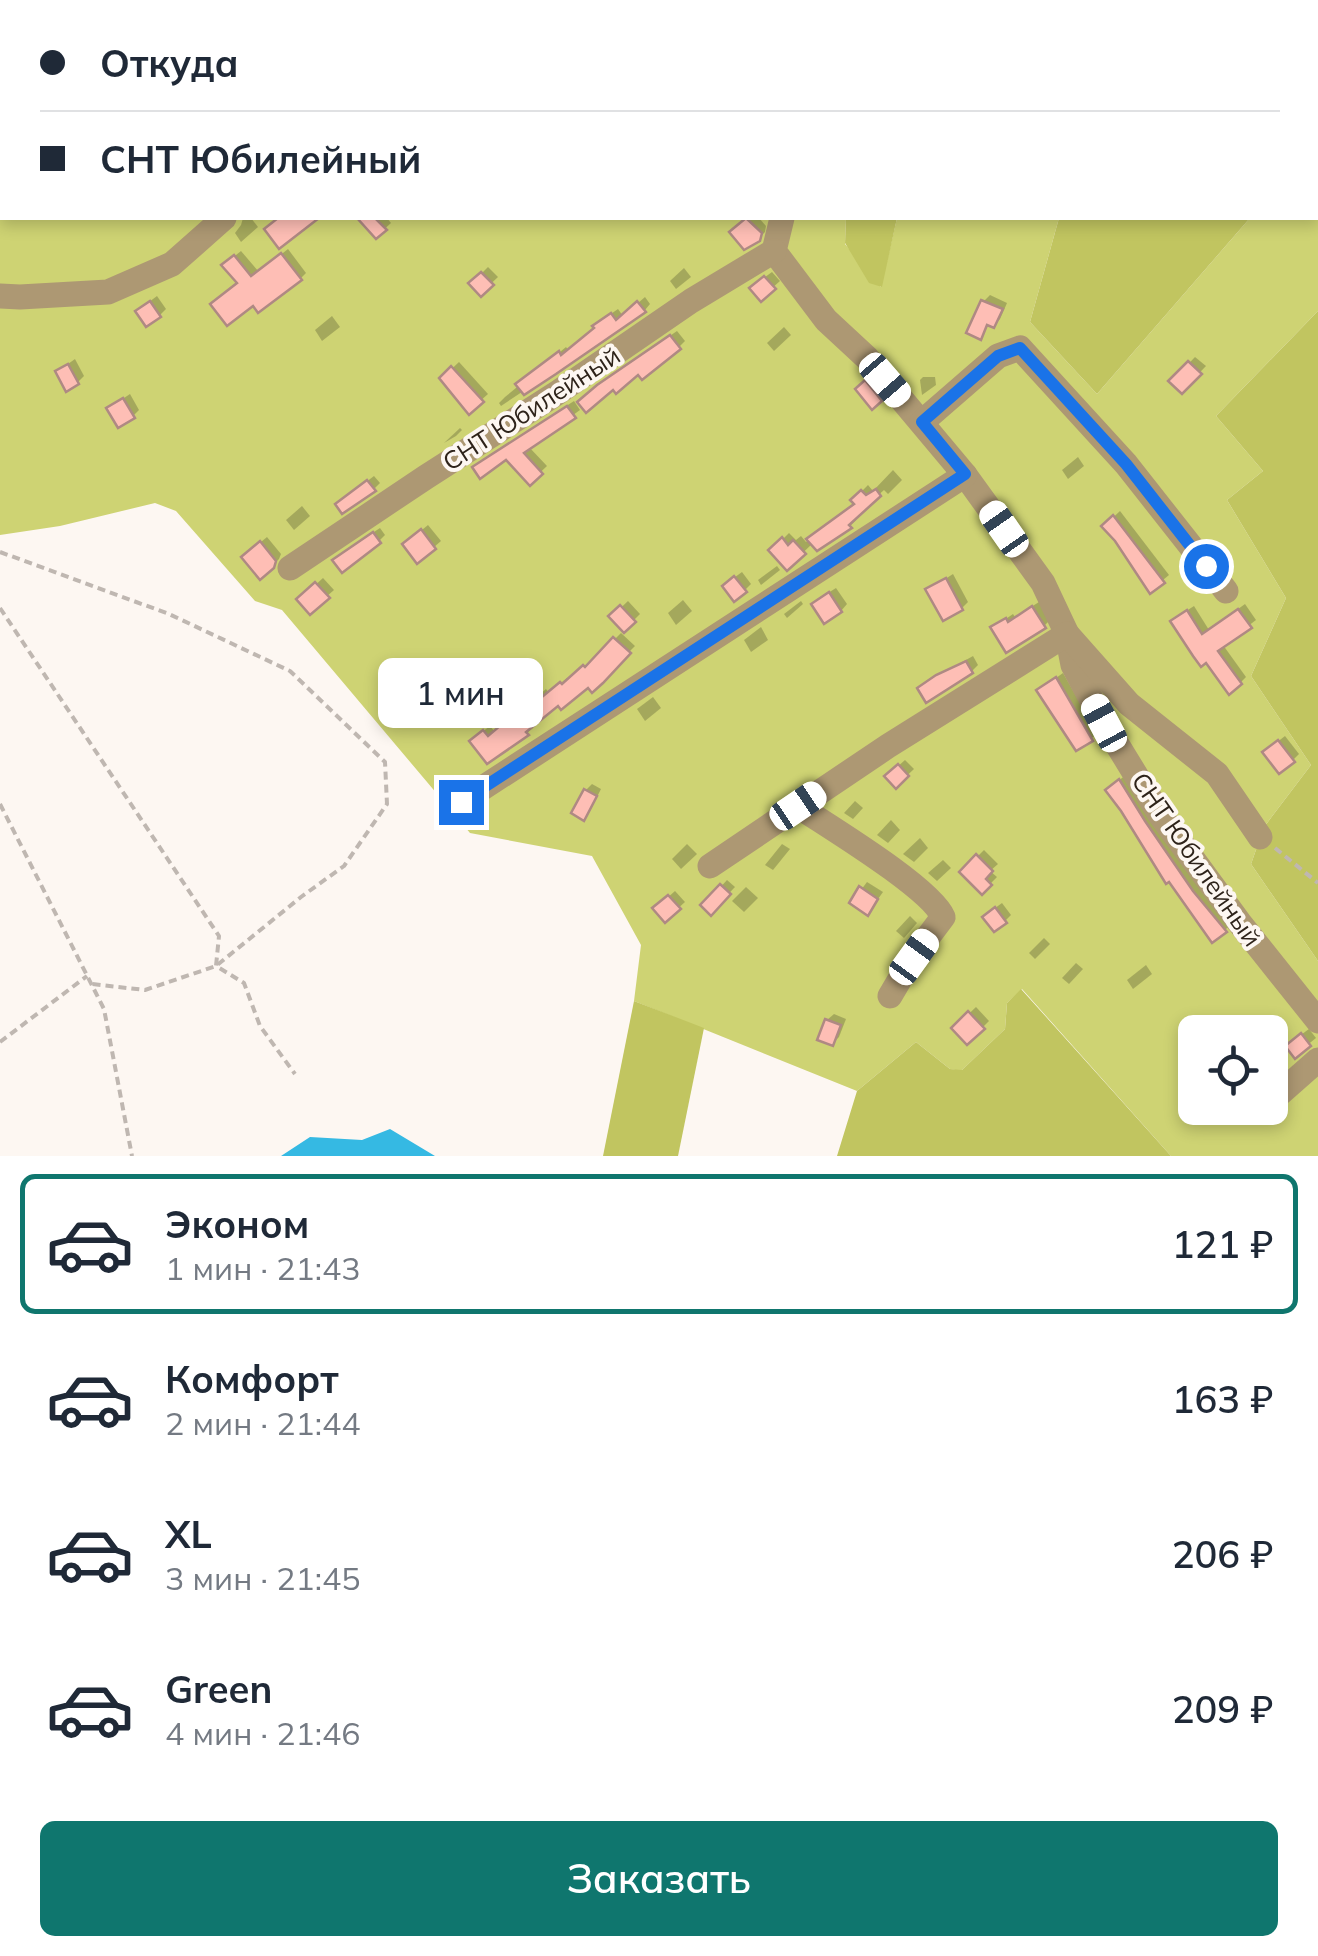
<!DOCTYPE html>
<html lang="ru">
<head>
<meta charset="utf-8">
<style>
  :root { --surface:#fff; --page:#f6f6f7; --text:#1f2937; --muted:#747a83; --line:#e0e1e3; --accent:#0f766e }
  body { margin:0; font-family:Mulish,sans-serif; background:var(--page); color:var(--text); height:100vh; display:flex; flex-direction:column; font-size:38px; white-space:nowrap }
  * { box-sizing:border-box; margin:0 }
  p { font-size:32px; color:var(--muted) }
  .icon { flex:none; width:55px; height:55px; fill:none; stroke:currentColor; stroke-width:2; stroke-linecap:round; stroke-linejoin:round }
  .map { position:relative; height:1156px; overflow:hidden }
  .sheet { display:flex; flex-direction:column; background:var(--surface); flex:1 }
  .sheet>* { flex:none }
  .top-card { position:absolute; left:0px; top:0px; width:1320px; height:220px; box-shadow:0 5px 15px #0003; display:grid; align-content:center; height:220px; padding:0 40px; background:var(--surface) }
  .fabs { position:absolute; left:1178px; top:1015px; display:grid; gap:20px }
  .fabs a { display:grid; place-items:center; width:110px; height:110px; border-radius:15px; background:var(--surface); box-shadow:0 5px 15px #0003; font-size:50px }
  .end { position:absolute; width:45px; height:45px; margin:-22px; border:12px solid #1a73e8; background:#fff; box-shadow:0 0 0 5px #fff }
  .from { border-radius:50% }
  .bubble { position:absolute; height:70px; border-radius:15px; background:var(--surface); box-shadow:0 5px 15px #0003; font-size:32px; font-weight:600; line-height:70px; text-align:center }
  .car { position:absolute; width:30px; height:60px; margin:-30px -15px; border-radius:12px; box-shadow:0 0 8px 2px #0007; background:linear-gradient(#fff 24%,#345 0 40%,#fff 0 76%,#345 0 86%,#fff 0) }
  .top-card b { display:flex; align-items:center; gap:35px; height:95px; font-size:38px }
  .top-card b+b { border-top:2px solid var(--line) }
  .top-card i { width:25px; height:25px; background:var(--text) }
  ul { padding:18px 0 0; list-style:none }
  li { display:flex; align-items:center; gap:30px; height:140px; margin:0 20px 15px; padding:0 20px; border:5px solid transparent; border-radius:15px }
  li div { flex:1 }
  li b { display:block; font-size:38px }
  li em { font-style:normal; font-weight:600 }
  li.active { border-color:var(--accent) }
  li>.icon { width:90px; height:90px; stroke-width:1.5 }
  .action { display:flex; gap:20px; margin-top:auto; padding:20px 40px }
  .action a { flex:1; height:115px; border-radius:15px; background:var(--accent); color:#fff; font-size:40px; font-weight:600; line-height:115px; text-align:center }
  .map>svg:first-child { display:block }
</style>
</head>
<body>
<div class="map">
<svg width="1318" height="1156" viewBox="0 0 1318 1156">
  <rect width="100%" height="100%" fill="#fdf7f2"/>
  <path fill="#ced373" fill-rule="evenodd" d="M0 0H702V2H2V218H846L845 244 881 287 897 218H1059L1030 322 1097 394 1250 218H1318V73V311L1216 416 1263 471 1227 500 1286 598 1251 676 1311 765 1264 827 1251 864 1318 961V1156H1171L1022 989 1007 1003 1005 1029 961 1071 950 1069 916 1042 857 1091 634 1001 641 945 592 856 470 833 282 610 255 601 176 511 155 503 60 526 0 535ZM1195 1032H1270V1108H1195Z"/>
  <g fill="#c1c560">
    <path d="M846 218H897L882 287 869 283 845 243Z"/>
    <path d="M1059 218H1250L1097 394 1030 322Z"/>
    <path d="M1318 311V961L1251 864 1264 827 1311 765 1251 676 1286 598 1227 500 1263 471 1216 416Z"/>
    <path d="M1021 989 1171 1156H837L857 1091 916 1042 950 1069 962 1070 1005 1029 1007 1003Z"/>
    <path d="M634 1001 704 1028 678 1156H603Z"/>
  </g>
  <path fill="#35b9e3" d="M390 1129 435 1156H281L310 1137 362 1140Z"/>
  <g fill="#0003">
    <path d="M452 0H478L475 2H450Z"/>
    <path d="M664 0H700V2H661Z"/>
    <path d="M243 218H251L258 227 241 242 235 233 241 225Z"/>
    <path d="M373 218H387L391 223 377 236 366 224Z"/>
    <path d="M749 218H759L766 226 765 232 758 239 732 233Z"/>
    <path d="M288 249 306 273 300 279 253 303 239 282 231 259 241 251 259 272Z"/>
    <path d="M488 267 498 277 481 293 472 283Z"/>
    <path d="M684 268 691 277 676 289 670 281Z"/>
    <path d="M772 272 780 281 761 298 758 282Z"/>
    <path d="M990 295 1007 303 1000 319 994 325 990 323 980 337 970 332 984 301Z"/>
    <path d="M157 296 166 309 160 315 145 305Z"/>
    <path d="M645 297 650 304 645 310 501 406 499 403 505 397 566 347 569 351 597 328 602 320 618 309 623 316Z"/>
    <path d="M332 316 340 327 322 341 315 330Z"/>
    <path d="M784 327 791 335 774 351 767 343Z"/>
    <path d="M677 331 685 341 679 347 639 371 607 379Z"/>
    <path d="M1195 357 1206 366 1182 391 1172 381Z"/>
    <path d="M75 359 84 376 78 382 58 371Z"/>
    <path d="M459 362 488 394 469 411 442 378Z"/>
    <path d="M872 376 886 393 872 406 858 389Z"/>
    <path d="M923 377H935L936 385 922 395 920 380Z"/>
    <path d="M130 394 139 410 133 416 109 408Z"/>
    <path d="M574 401 580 410 529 447 547 466 530 482 506 457 481 461Z"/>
    <path d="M460 428 462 430 456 436 444 443Z"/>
    <path d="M1078 457 1084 466 1068 479 1062 470Z"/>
    <path d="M893 470 902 480 888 494 884 490 854 517 856 520 850 526 813 543 788 567 772 550 789 533 796 540 801 536 806 542 856 503 853 500 868 485 873 491Z"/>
    <path d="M374 476 380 483 374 489 345 498Z"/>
    <path d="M302 506 310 516 294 530 286 520Z"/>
    <path d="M1120 511 1169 575 1151 590 1104 526Z"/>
    <path d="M428 525 441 541 418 561 411 539Z"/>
    <path d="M380 528 385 535 379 541 341 554Z"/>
    <path d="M267 537 281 554 279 559 272 566 250 551Z"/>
    <path d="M777 566 780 570 761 585 758 580Z"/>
    <path d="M742 572 751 584 745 590 731 580Z"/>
    <path d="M953 574 968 602 962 608 928 590Z"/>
    <path d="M323 578 334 590 310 611 300 599Z"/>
    <path d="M836 588 847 604 841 611 820 598Z"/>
    <path d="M683 600 692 611 676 625 668 613Z"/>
    <path d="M628 601 640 614 624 630 612 616Z"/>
    <path d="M801 601 803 604 787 618 784 614Z"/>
    <path d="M1039 602 1050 620 1044 626 994 627 1013 614 1015 617Z"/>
    <path d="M1245 604 1256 620 1223 645 1246 677 1240 683 1180 615 1194 606 1209 630Z"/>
    <path d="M761 627 768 640 751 652 744 640Z"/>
    <path d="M621 633 635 646 592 689 589 685 558 702 531 725 533 728 527 733 487 761 478 735 490 726 495 732 546 689 549 693 567 678 569 680 591 661 592 662Z"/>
    <path d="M973 656 978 665 972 671 927 682Z"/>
    <path d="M1063 673 1097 733 1091 739 1039 690Z"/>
    <path d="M653 697 661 708 645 721 637 709Z"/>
    <path d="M1285 736 1299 754 1293 760 1272 746Z"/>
    <path d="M905 760 914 769 896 786 887 776Z"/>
    <path d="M1126 775 1231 925 1212 940 1114 784Z"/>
    <path d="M592 784 601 789 590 811 584 817 586 790Z"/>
    <path d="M855 801 863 808 853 819 844 813Z"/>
    <path d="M891 820 900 830 888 843 877 835Z"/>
    <path d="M920 838 928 848 914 862 903 854Z"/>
    <path d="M687 844 697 854 681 869 672 859Z"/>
    <path d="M782 844 790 849 773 870 765 865Z"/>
    <path d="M984 850 998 864 990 871 997 877 982 892 962 872Z"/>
    <path d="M943 860 951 868 937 881 928 873Z"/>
    <path d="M727 880 735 887 711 912 704 905Z"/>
    <path d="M867 882 883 892 868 913 852 902Z"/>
    <path d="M746 887 758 898 744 912 732 901Z"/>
    <path d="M675 891 685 902 665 920 656 908Z"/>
    <path d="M1002 903 1011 915 1005 921 991 911Z"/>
    <path d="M910 916 917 923 904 938 896 931Z"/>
    <path d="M1044 938 1050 944 1035 959 1029 953Z"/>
    <path d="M1076 963 1083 969 1069 984 1062 978Z"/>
    <path d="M1146 965 1152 974 1133 989 1127 980Z"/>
    <path d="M976 1007 989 1021 968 1042 954 1028Z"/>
    <path d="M834 1014 846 1019 839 1037 833 1043 827 1020Z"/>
    <path d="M1309 1029 1316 1038 1295 1055 1294 1040Z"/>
  </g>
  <g fill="#febeb5" stroke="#af8983" stroke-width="2.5">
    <path d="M278 218H319L279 249 264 229Z"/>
    <path d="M357 218H375L387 230 376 239Z"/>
    <path d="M746 218 762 233 760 241 744 250 729 232Z"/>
    <path d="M281 253 302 280 258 313 253 306 227 326 210 304 237 283 221 265 234 255 251 276Z"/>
    <path d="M481 272 494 285 481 297 468 283Z"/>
    <path d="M764 276 776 289 761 302 749 288Z"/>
    <path d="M981 300 1003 309 994 328 987 325 981 340 966 333Z"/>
    <path d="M150 301 161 317 146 327 135 311Z"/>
    <path d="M637 301 646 312 556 374 524 395 515 384 559 351 561 355 594 328 592 326 611 313 616 320Z"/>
    <path d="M670 335 681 349 642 380 638 375 616 394 613 390 586 413 577 402 597 385Z"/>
    <path d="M1188 361 1202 374 1182 394 1168 381Z"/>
    <path d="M68 364 79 384 66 392 55 371Z"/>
    <path d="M451 366 484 402 469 415 439 378Z"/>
    <path d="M865 380 882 401 872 410 855 389Z"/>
    <path d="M123 398 135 418 118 428 106 408Z"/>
    <path d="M567 406 576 418 524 453 543 474 530 486 506 460 480 479 472 467Z"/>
    <path d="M367 480 376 491 342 514 335 504Z"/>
    <path d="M876 489 881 496 849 525 852 528 817 551 806 539 854 504 850 500 861 490 866 495Z"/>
    <path d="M1113 515 1165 583 1150 594 1115 541 1101 526Z"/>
    <path d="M421 529 436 549 417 564 402 544Z"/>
    <path d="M373 532 381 543 342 573 332 560Z"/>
    <path d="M782 537 788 545 793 540 806 554 787 571 768 550Z"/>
    <path d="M260 541 276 561 274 568 260 580 241 557Z"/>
    <path d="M734 576 747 592 734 602 722 586Z"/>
    <path d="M946 578 963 610 943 621 925 589Z"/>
    <path d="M315 582 330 598 310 615 296 599Z"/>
    <path d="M829 592 842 612 824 624 811 604Z"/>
    <path d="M620 605 636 622 624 633 608 616Z"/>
    <path d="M1032 606 1046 628 1006 653 990 627 1006 618 1008 622Z"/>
    <path d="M1238 609 1252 628 1218 651 1242 684 1229 695 1206 663 1201 667 1193 656 1170 621 1187 610 1202 634Z"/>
    <path d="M613 637 631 653 603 683 592 693 588 688 561 710 558 706 526 732 529 735 487 764 469 741 483 730 488 736 539 693 542 697 560 682 562 684 583 665 585 667Z"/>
    <path d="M966 661 973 673 926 703 917 688 936 675Z"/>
    <path d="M1056 677 1093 741 1076 751 1036 690Z"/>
    <path d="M1278 740 1295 762 1279 774 1262 752Z"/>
    <path d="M898 764 909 776 896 789 884 776Z"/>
    <path d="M1119 779 1145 821 1193 891 1227 932 1212 943 1169 882 1166 884 1121 811 1105 790Z"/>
    <path d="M584 789 597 796 584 821 571 813Z"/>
    <path d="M976 854 993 871 986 879 992 885 982 895 959 872Z"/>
    <path d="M720 884 731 894 711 916 700 905Z"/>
    <path d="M859 886 878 899 868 916 849 903Z"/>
    <path d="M668 895 681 909 665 923 652 908Z"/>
    <path d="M995 907 1007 923 994 932 982 917Z"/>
    <path d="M968 1011 985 1029 967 1045 951 1028Z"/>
    <path d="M825 1019 841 1025 833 1046 817 1040Z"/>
    <path d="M1301 1033 1311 1046 1295 1059 1285 1046Z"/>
  </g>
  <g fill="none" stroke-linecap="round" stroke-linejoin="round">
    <g stroke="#bfb7b1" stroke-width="4" stroke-dasharray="8 5" stroke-linecap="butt">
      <path d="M773 0V2"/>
      <path d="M0 552 169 614 290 671 385 762 387 804 344 866 301 897 216 966 145 990 92 984"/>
      <path d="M0 608 219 936 216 966 244 983 260 1026 295 1074"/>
      <path d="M0 804 104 1009 132 1156"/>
      <path d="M1275 848 1318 883"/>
      <path d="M0 1042 87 976"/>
    </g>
    <g stroke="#ad9873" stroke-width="25">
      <path d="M967 2 970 0"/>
      <path d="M782 218 774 251 826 320 867 358 965 475 1043 583 1067 634 1073 665 1104 723 1159 813 1239 922 1318 1021"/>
      <path d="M0 296 20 297 108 292 172 264 224 218"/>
      <path d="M922 422 998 356 1020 348 1126 464 1226 591"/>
      <path d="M290 568 426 477 557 393 691 301 774 251"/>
      <path d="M461 802 965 475"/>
      <path d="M798 806C828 826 931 888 943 917L913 957 890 996"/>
      <path d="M710 866 888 746 1067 634 1129 704 1217 774 1260 837"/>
      <path d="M1278 1095 1318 1060"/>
    </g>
  </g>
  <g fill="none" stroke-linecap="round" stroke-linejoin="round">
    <path stroke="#1a73e8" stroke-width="12" d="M461 802 965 474 922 422 998 356 1020 348 1126 464 1206 566"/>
  </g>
  <g text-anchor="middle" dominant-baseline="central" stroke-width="8" stroke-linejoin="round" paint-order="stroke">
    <g font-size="25" fill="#2e231a" stroke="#fdf7f2">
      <text transform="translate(531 408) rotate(-33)">СНТ Юбилейный</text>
      <text transform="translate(1197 859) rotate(55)">СНТ Юбилейный</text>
    </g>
  </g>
</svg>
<div class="fabs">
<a><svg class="icon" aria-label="locate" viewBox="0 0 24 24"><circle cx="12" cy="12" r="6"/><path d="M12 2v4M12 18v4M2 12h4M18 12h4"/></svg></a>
</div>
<i class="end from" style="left:1206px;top:566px"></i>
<i class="end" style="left:461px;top:802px"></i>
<div class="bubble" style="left:378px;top:658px;width:165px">1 мин</div>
<i class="car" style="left:885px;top:380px;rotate:139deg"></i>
<i class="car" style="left:1004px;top:529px;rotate:325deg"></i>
<i class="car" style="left:1104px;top:723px;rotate:332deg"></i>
<i class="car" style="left:798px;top:806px;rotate:56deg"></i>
<i class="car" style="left:914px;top:957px;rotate:36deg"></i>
<div class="top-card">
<b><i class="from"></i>Откуда</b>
<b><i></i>СНТ Юбилейный</b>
</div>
</div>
<section class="sheet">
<ul>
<li class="active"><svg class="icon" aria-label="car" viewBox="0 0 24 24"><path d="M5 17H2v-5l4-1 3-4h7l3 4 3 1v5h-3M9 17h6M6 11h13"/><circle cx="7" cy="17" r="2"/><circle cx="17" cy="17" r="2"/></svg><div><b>Эконом</b><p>1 мин · 21:43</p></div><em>121 ₽</em></li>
<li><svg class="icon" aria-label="car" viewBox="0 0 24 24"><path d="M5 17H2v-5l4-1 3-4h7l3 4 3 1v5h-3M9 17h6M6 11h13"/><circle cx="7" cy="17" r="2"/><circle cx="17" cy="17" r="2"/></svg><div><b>Комфорт</b><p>2 мин · 21:44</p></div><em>163 ₽</em></li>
<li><svg class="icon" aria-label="car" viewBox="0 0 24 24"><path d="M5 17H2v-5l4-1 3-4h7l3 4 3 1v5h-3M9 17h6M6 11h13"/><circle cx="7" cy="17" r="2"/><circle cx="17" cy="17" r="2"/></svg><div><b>XL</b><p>3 мин · 21:45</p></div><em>206 ₽</em></li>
<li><svg class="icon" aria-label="car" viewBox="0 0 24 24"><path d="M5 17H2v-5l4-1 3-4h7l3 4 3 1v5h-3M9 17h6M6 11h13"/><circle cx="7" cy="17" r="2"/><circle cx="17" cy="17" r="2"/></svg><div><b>Green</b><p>4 мин · 21:46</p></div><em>209 ₽</em></li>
</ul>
<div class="action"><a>Заказать</a></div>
</section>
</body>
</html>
